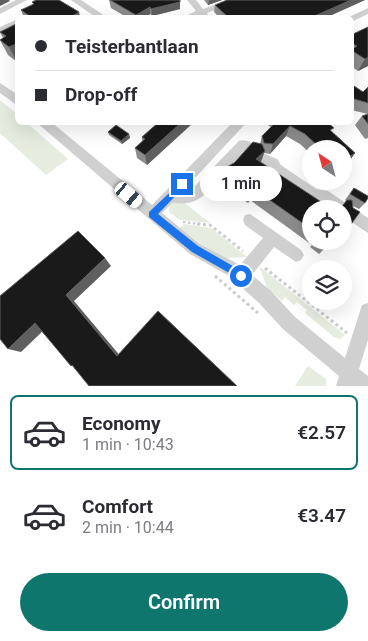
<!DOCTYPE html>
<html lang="en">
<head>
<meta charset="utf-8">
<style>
  :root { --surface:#fff; --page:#f7f7f7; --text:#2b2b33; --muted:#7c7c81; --line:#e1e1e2; --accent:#0f766e }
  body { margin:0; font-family:Roboto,sans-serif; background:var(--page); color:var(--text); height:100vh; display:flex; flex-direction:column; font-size:19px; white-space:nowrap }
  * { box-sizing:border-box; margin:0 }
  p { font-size:16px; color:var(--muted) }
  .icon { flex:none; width:28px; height:28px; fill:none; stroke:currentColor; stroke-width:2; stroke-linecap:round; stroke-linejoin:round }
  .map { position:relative; height:386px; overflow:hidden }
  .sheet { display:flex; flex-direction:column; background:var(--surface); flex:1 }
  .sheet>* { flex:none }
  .hud { position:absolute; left:15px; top:15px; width:339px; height:110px; border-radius:8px; box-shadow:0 5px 20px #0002; display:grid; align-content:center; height:110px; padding:0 20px; background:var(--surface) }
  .needle { width:32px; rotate:324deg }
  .fabs { position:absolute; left:302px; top:140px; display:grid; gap:10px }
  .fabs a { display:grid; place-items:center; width:50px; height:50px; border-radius:50%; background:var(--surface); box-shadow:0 5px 20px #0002; font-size:25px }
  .end { position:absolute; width:22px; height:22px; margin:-11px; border:6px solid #1a73e8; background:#fff; box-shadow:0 0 0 2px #fff }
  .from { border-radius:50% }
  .bubble { position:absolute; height:35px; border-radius:18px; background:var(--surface); box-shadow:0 5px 20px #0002; font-size:16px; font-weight:600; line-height:35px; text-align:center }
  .car { position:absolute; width:15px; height:30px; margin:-15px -8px; border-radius:6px; box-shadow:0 0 4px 1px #0007; background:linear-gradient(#fff 24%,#345 0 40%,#fff 0 76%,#345 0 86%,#fff 0) }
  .hud b { display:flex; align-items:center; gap:18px; height:48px; font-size:19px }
  .hud b+b { border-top:1px solid var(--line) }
  .hud i { width:12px; height:12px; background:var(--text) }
  ul { padding:9px 0 0; list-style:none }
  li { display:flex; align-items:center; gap:15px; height:75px; margin:0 10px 8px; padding:0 10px; border:2px solid transparent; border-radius:8px }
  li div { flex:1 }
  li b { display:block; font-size:19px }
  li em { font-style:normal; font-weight:600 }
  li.selected { border-color:var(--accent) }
  li>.icon { width:45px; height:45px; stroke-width:1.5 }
  .action { display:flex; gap:10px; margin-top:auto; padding:10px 20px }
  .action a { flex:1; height:58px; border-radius:30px; background:var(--accent); color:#fff; font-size:20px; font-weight:600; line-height:58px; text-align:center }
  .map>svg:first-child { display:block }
</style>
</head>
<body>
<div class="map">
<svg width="368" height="386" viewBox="0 0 368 386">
  <rect width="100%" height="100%" fill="#fff"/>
  <g fill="#e6ecdf">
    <path d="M0 100 17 114 18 122 27 123 68 159 46 175 0 133Z"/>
    <path d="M182 201 210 223 180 220 169 212 170 202Z"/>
    <path d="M184 224 211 228 247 257 226 258 204 246 180 228Z"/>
    <path d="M259 266 345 335 340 339 334 337 305 313 307 310 297 302 294 305 285 297 282 301 267 288Z"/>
    <path d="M308 366 326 379V386H295Z"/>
  </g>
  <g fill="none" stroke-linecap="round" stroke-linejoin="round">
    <path stroke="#cdcdcd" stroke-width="2.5" stroke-dasharray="2.5 2.5" stroke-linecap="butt" d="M183 222 208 225"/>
    <g stroke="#cdcdcd" stroke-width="3" stroke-dasharray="3 3" stroke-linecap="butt">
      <path d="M197 224 210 225 243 251"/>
      <path d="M265 268 347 333"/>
      <path d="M215 276 258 313"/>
    </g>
    <g fill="#d0d0d0" fill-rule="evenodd">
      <path d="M16 0H27L0 14V8Z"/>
      <path d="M71 0H81L108 18H97Z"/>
      <path d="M187 0H196L203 9 228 0H240L207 13 210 18 199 16 181 18 196 11Z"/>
      <path d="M368 8V14L351 22V18H347Z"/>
      <path d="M18 19V26L0 34V27Z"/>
      <path d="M0 83 18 95V106L0 93Z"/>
      <path d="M36 122H51L152 205 233 122H247L182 192H188L193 188 239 141C246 138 257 144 260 151L258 155 254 156 244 151 203 196C192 204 185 204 172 203L162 213 200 244 240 265 263 238 245 225 243 220 245 215 250 214 301 250 304 255 301 260 296 262 274 247 252 275 271 291 295 317 345 358 362 305 368 303V340L359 369 368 376V386H336L339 376 283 329 259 303 229 276 190 254Z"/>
      <path d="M265 154 277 159 281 165 316 189 328 191 368 218V233L344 217V209H331L321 201 309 199 271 173 259 159 260 155Z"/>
    </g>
  </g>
  <g fill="#8c8c8c">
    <path d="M109 0H180V9L152 16 150 14 145 18H128L111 8Z"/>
    <path d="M204 0H222L208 5Z"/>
    <path d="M365 0 325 18H220L214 12 215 5Z"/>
    <path d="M32 2 79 12 80 18H24L21 10 33 4Z"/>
    <path d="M18 23V62H17L8 55 0 40 3 38 0 32Z"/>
    <path d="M368 27V66L358 71 351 66V35Z"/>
    <path d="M351 84 363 92 368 87V138L365 139 355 125 362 116 368 114 351 110Z"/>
    <path d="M154 122H194L147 165 137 158 135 148 142 141V137L157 124Z"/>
    <path d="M266 122H327L332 132 355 153 348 163 344 165V149H311V154L300 144 286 136 270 154 264 153 261 162 311 209V241H337L334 244 331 242 319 254 310 247 312 245 250 200 248 203 225 187 226 183 223 181 225 168 234 163 260 144 262 136 271 127 266 124Z"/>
    <path d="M108 132 129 134 130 138 122 144 109 135Z"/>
    <path d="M354 188 365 203 359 209 353 206V208L360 212 344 235V209H339L346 201 345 200Z"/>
  </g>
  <g fill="#5f5f5f">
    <path d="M0 0H9L10 1 0 6Z"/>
    <path d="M209 0H222L208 5Z"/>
    <path d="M351 0H365L325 18H310Z"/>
    <path d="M180 2V9L152 16 151 9Z"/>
    <path d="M150 7V14L145 18H136V15Z"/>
    <path d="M79 12 80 18H69Z"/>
    <path d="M16 44 18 47 17 62 9 47Z"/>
    <path d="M368 57V66L358 71 365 59Z"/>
    <path d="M182 122H194L147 165 145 155Z"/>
    <path d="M290 126 286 136 270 154 273 144Z"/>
    <path d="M129 134 130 138 122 144 121 141Z"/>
    <path d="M265 151 260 164 256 159Z"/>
    <path d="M355 153 348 163 344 165V160Z"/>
    <path d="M254 189 250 200 248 203 252 191Z"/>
    <path d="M105 258 111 266 74 301 122 358 117 356 66 295Z"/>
    <path d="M35 323 46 328 21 352 8 349Z"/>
  </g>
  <g fill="#1a1a1a" stroke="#5f5f5f">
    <path d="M36 0H59L79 12 69 18H29L31 17 21 10 34 4 32 2Z"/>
    <path d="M110 0H180V2L151 9 150 7 136 15Z"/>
    <path d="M227 0H351L310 18H229L215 5Z"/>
    <path d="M18 23V45L16 44 9 47 0 40 6 36 0 32Z"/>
    <path d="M368 27V57L365 59 351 50 357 46 351 43V35Z"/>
    <path d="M351 84 363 92 368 87V103L351 98Z"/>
    <path d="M368 114V124L362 116Z"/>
    <path d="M159 122H182L145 155 135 148 145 139 142 137Z"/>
    <path d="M276 122H327L334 128 330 130 355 153 344 160V149H321L305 134 290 126 273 144 264 143 262 136Z"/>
    <path d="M116 125 129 134 121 141 108 132Z"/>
    <path d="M253 142 262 144 265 151 256 159 332 209H311V229L254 189 252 191 228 174 230 172 225 168 234 163Z"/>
    <path d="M354 188 368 196V198L365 203 350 194Z"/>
    <path d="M347 200H352L353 208 360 212 344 234V209H340Z"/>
    <path d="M78 231 105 258 66 295 117 356 158 311 237 386H89L72 365 71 366 35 323 8 349 0 339V296Z"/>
    <path d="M323 241H331L328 245Z"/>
  </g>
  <path fill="#1a73e8" d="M182 181 184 182V187L158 214 198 246 245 273V280H238L231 274 192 252 149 217V212Z"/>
</svg>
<div class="fabs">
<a><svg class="needle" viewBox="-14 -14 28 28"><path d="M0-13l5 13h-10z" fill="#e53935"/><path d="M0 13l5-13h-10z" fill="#7c7c81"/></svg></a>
<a><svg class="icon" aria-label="locate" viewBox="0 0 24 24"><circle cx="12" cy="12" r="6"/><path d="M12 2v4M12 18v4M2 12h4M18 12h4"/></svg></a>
<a><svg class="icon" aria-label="layers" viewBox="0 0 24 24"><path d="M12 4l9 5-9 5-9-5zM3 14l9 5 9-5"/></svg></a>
</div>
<i class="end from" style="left:241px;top:276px"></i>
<i class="end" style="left:182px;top:184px"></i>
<div class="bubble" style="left:200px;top:166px;width:82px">1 min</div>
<i class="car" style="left:129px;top:195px;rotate:130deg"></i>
<div class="hud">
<b><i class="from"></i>Teisterbantlaan</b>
<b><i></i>Drop-off</b>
</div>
</div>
<section class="sheet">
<ul>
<li class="selected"><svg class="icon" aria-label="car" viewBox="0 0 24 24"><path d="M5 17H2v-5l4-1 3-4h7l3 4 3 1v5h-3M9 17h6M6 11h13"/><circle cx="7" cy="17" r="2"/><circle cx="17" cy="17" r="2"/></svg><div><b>Economy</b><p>1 min · 10:43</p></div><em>€2.57</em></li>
<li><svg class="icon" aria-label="car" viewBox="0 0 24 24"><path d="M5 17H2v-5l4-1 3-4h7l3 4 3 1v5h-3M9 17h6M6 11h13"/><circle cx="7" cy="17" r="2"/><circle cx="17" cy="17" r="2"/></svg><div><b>Comfort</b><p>2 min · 10:44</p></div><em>€3.47</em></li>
</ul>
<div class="action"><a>Confirm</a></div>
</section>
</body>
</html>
